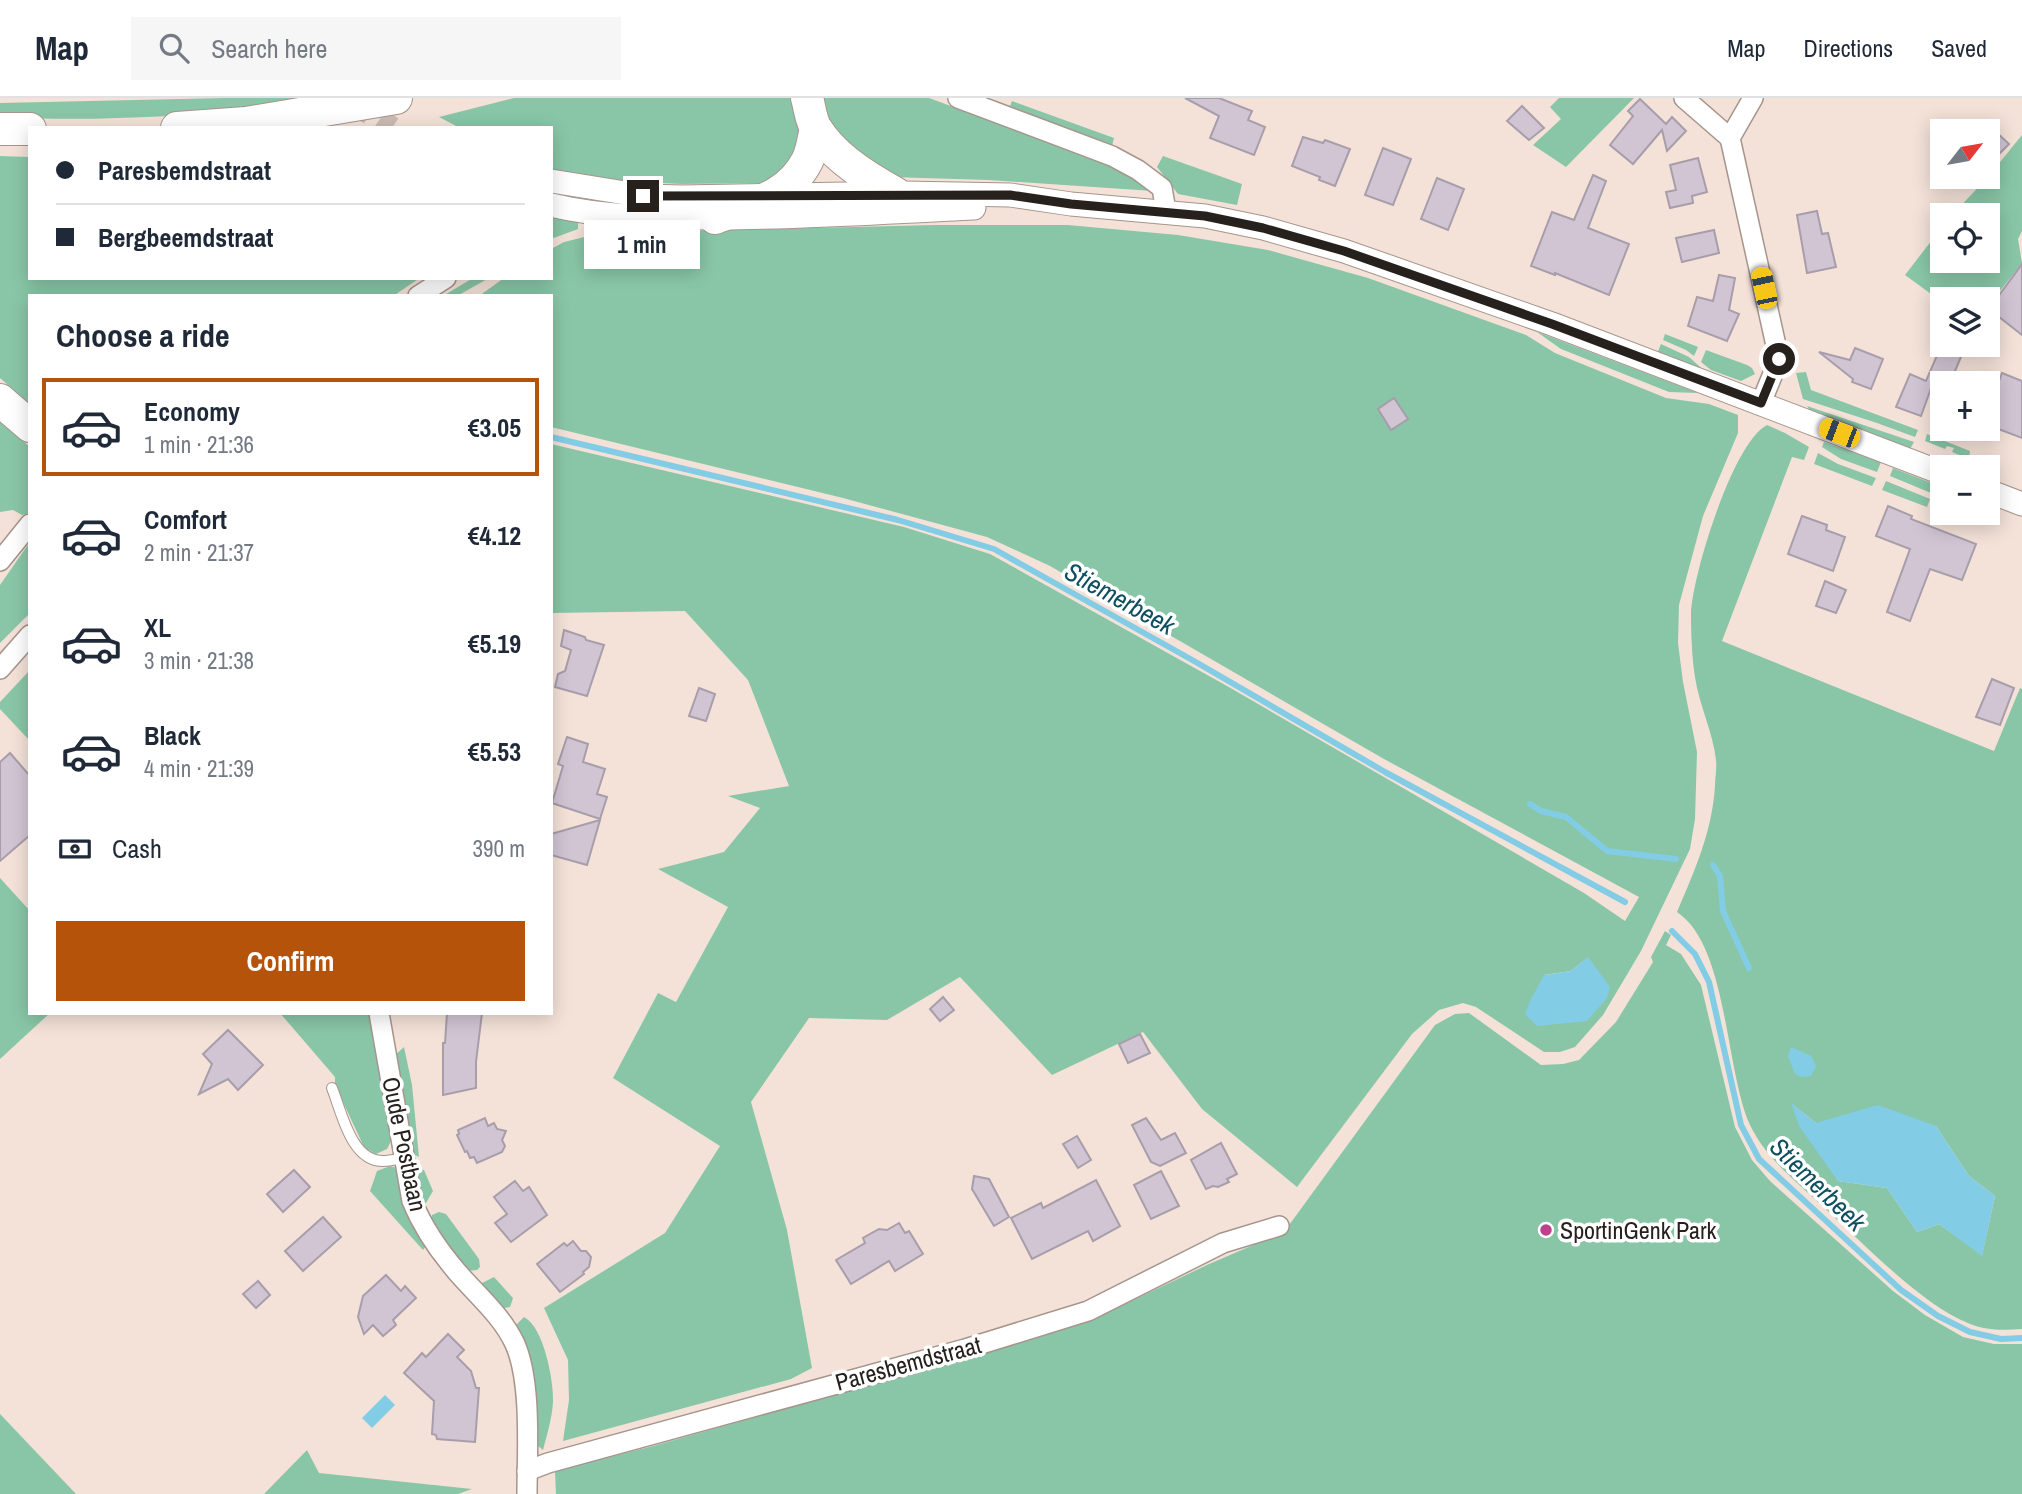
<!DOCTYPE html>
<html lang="en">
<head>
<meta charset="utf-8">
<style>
  :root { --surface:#fff; --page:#f6f6f7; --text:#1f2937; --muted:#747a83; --line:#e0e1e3; --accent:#b45309 }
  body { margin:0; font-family:"Archivo Narrow",sans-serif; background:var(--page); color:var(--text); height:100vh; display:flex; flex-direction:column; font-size:26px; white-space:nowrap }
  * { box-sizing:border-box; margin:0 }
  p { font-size:23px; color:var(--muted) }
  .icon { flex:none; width:38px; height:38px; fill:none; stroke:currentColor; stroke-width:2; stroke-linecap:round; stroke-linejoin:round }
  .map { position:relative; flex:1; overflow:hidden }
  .details { position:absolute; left:28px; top:196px; width:525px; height:721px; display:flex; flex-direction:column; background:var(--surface); border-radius:0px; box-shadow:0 4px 18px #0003 }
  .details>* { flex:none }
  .guide { position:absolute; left:28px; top:28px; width:525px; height:154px; border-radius:0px; box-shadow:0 4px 18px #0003; display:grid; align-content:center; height:154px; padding:0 28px; background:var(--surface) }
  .needle { width:46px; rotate:59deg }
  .controls { position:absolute; left:1930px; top:21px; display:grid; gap:14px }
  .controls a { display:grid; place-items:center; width:70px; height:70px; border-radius:0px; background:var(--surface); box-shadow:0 4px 18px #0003; font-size:35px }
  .end { position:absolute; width:32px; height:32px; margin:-16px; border:9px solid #27211d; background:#fff; box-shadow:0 0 0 4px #fff }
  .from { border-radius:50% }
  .bubble { position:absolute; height:49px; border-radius:0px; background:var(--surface); box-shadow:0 4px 18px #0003; font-size:23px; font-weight:700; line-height:49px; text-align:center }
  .car { position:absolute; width:21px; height:42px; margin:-21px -10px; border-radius:9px; box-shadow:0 0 5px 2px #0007; background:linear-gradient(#f5c518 24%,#345 0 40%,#f5c518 0 76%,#345 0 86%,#f5c518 0) }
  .guide b { display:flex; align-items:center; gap:24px; height:66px; font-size:26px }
  .guide b+b { border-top:2px solid var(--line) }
  .guide i { width:18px; height:18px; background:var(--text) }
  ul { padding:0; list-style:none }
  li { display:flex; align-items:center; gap:21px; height:98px; margin:0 14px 10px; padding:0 14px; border:4px solid transparent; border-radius:0px }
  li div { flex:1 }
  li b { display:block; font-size:26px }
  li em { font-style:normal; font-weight:700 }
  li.selected { border-color:var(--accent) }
  li>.icon { width:63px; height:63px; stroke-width:1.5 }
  h2 { padding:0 28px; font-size:32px; line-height:84px }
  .pay { display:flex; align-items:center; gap:18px; height:77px; padding:0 28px; font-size:26px }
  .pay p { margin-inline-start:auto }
  .primary-button { display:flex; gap:14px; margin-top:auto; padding:14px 28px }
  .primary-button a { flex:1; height:80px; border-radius:0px; background:var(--accent); color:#fff; font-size:28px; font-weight:700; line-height:80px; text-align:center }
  header { display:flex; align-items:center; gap:42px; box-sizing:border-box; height:98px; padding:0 35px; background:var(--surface); border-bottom:2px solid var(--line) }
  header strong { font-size:33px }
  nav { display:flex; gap:38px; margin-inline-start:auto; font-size:24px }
  .search { width:490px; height:63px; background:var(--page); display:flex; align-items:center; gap:18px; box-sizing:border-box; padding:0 24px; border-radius:0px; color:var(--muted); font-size:26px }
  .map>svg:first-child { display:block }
</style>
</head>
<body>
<header>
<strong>Map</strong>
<div class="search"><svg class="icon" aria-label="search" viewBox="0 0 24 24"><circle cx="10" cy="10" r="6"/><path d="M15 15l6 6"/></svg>Search here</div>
<nav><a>Map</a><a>Directions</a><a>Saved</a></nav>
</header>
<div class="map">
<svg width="2022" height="1396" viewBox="0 0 2022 1396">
  <rect width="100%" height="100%" fill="#f4e2d8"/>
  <g fill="#89c6a7" fill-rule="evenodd">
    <path d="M225 0H292L298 6C199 18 99 24 0 19V5Z"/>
    <path d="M514 0H795L800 44 788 74 763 85 682 86 617 83 551 71V30H460L439 19Z"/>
    <path d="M818 0H929L1124 72 1153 93 989 82 889 79 833 34Z"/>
    <path d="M1559 0H1634L1566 69 1533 47 1561 21 1550 9Z"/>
    <path d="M1012 3 1114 40 1112 48 1010 8Z"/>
    <path d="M2022 37V133L2018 141 2022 165 1988 208V201H1942V204L1905 177 1942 129V163H1988V117H1952L1988 79Z"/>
    <path d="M0 58 30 59V180H420L393 198H30V306L0 280Z"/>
    <path d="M1163 58 1242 86 1237 107 1178 96 1157 69Z"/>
    <path d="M551 114 578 122V131L551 141Z"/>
    <path d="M934 127H1068L1178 137 1268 152 1368 180 1526 237 1555 255 1666 300 1709 306 1738 317V335L1703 418 1679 507 1678 545 1683 584 1697 654 1695 721 1690 751 1641 853 1603 917 1575 949 1560 954H1544L1476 909 1463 905 1439 912 1412 936 1297 1089 1202 1011 1143 934 1052 977 960 879 887 922 809 920 751 1004 787 1132 812 1270 791 1281 563 1343 569 1302 568 1262 544 1210 665 1135 720 1048 613 980 658 895 676 904 728 809 658 771 724 754 760 710 728 698 789 688 748 582 685 513 551 515V346L904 429 990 456 1227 588 1584 795 1625 823 1639 799 1384 661 1050 468 987 439 843 400 551 329V198H479L504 180H551V151L564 144 601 135ZM1587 860 1538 928 1544 877 1571 873Z"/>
    <path d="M473 180H489L457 198H443Z"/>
    <path d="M1537 234 1698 295 1669 294 1561 251Z"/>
    <path d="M1665 236 1698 249 1694 258 1686 252 1663 242Z"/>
    <path d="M1661 246 1689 259 1708 276 1657 256Z"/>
    <path d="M1706 252 1747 267 1752 270 1755 276 1741 283 1711 272 1701 264Z"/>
    <path d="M1806 274 1811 292 1918 332 1915 339 1877 325 1803 301 1796 275Z"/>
    <path d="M1807 308 1914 344 1909 353 1811 314Z"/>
    <path d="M0 323 30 349 29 415 22 417 13 412 0 414Z"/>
    <path d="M1767 327 1785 335 1809 349 1804 362 1792 359 1722 543 1994 653 2020 590 2022 591V1231C2003 1232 1988 1233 1970 1226 1924 1208 1869 1151 1832 1117 1804 1090 1767 1063 1750 1027 1725 972 1728 848 1677 814 1695 772 1712 734 1715 688 1715 680 1717 670 1716 662 1713 634 1699 607 1695 579 1692 560 1691 536 1691 516 1692 478 1733 344 1767 327ZM1792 1006 1816 1025 1936 1028 1969 1078 1995 1098 1982 1157 1939 1126 1917 1134 1887 1090 1838 1083Z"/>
    <path d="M1927 336 1970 353 1969 361 1952 354 1954 350 1947 348 1945 351 1925 343Z"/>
    <path d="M1824 344 1881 364 1877 374 1841 361 1822 349Z"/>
    <path d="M1818 355 1838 366 1876 380 1872 388 1814 366Z"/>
    <path d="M1893 370 1934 386 1931 395 1890 378Z"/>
    <path d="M1886 383 1930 401 1927 409 1882 392Z"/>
    <path d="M30 444V515L0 545V487Z"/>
    <path d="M30 572V643L0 611V604Z"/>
    <path d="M0 780 30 813V915H50L0 961Z"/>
    <path d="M1665 833 1671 837 1666 847 1681 856 1701 887 1735 1029 1752 1062 1770 1083 1893 1193 1925 1217 1963 1239 1994 1246H2022V1396H556L555 1373 653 1348 901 1278 1096 1220 1209 1166 1284 1134 1435 927 1455 916 1469 915 1541 967 1563 966 1579 962 1616 924 1653 864 1651 859Z"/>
    <path d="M280 915H369L392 1041 387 1051 376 1056 364 1049 335 987V979Z"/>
    <path d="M404 949 412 987 419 1059 411 1055 393 959Z"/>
    <path d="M390 1068 397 1070 426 1148 423 1152 370 1093 377 1073Z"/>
    <path d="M414 1068 424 1072 433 1093 426 1105 420 1101Z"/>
    <path d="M439 1114 446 1116 479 1161 480 1169 477 1172 467 1173 431 1125 432 1117Z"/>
    <path d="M494 1179 513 1200 510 1209 499 1211 483 1191 482 1185Z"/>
    <path d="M524 1219C544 1229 554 1284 553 1304 552 1320 547 1337 543 1352L537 1347 515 1232 517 1226Z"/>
    <path d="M0 1316 76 1396H0Z"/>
    <path d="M307 1352 319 1375 472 1391 458 1396H264Z"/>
  </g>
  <g fill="#82cde5">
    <path d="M1588 859 1610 889 1607 900 1587 923 1537 928 1525 916 1531 901 1544 877 1571 873Z"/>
    <path d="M1791 949 1811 958 1816 968 1811 978 1802 979 1795 976 1788 958Z"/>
    <path d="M1791 1005 1816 1025 1878 1007 1936 1028 1969 1078 1995 1098 1982 1158 1939 1126 1917 1134 1887 1090 1838 1083 1799 1028Z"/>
    <path d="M385 1297 395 1307 372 1330 362 1320Z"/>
  </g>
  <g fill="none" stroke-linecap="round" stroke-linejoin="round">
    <g stroke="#82cde5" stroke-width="6">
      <path d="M551 339 898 422 994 451 1194 563 1385 674 1625 804"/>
      <path d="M1530 706 1541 713 1566 719 1607 753 1676 761"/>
      <path d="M1713 767 1720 778 1723 813 1749 870"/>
      <path d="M1672 833 1695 856 1709 884 1741 1027 1759 1061 1901 1192 1938 1218 1970 1234 2001 1241 2022 1240"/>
    </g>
  </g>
  <g fill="#d1c5d3" stroke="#a89daa" stroke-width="2">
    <path d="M1185 0H1219L1252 13 1248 22 1265 29 1254 57 1210 40 1219 18Z"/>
    <path d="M1640 1 1666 26 1672 19 1686 33 1667 53 1662 32 1633 66 1610 47 1633 18 1628 13Z"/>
    <path d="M1522 8 1544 30 1529 42 1507 23Z"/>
    <path d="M1995 33 2009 46 1988 67V41Z"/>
    <path d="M1303 39 1323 45 1325 42 1350 51 1335 88 1319 82 1320 79 1292 68Z"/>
    <path d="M1383 50 1411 61 1393 107 1365 97Z"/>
    <path d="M1698 60 1707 94 1692 98 1693 105 1670 110 1666 94 1676 92 1670 67Z"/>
    <path d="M1593 77 1606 83 1588 130 1629 146 1609 197 1555 175V177L1531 168 1552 114 1574 122Z"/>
    <path d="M1437 80 1464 91 1448 132 1421 121Z"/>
    <path d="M1817 113 1822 136 1828 135 1836 169 1807 175 1797 117Z"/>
    <path d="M1714 132 1719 155 1682 164 1676 140Z"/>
    <path d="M2022 166V237L1989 211Z"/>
    <path d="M1719 177 1735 180 1729 212 1739 216 1727 243 1688 228 1697 199 1713 203Z"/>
    <path d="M1942 246 1963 254 1950 285H1933L1921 318 1896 309 1910 276 1926 283Z"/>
    <path d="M1855 250 1883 261 1871 291 1852 284 1853 281 1819 254 1850 262Z"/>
    <path d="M2002 275 2022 283V340L1988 327V291L1995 294Z"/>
    <path d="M1394 300 1408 321 1391 332 1378 311Z"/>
    <path d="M1888 408 1912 418 1911 421 1976 446 1962 482 1930 471 1910 523 1887 514 1910 451 1876 438Z"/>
    <path d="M1802 418 1827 427 1826 432 1845 439 1833 473 1788 456Z"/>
    <path d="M1825 483 1846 492 1836 515 1816 508Z"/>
    <path d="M564 532 585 539 586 542 604 547 587 598 555 589 558 576 565 573 571 552 561 548Z"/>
    <path d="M1992 581 2014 590 2000 627 1976 619Z"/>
    <path d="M699 590 715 596 706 623 689 618Z"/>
    <path d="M567 639 588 646 583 664 605 671 597 696 607 699 600 721 552 705 563 668 558 666Z"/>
    <path d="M10 655 30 678V737L0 763V664Z"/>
    <path d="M600 722 587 767 551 757V736Z"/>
    <path d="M943 899 954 912 940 923 930 911Z"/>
    <path d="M447 915H482L476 964V990L443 997V945H445Z"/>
    <path d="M228 932 263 967 238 992 228 981 199 996 212 966 203 956Z"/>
    <path d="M1140 936 1150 955 1128 965 1119 946Z"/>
    <path d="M485 1020 488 1028 494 1025 497 1031 506 1033 502 1042 505 1048 502 1054 477 1065 474 1059 470 1060 467 1053 465 1054 457 1037 459 1036 458 1032Z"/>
    <path d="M1146 1020 1161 1042 1175 1035 1186 1055 1160 1068 1151 1064 1132 1027Z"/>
    <path d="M1077 1038 1091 1062 1078 1070 1063 1046Z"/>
    <path d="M1221 1045 1237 1076 1227 1081 1229 1084 1218 1089 1213 1088 1206 1091 1191 1062Z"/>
    <path d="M294 1072 310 1089 283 1114 267 1096Z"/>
    <path d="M1161 1073 1179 1108 1151 1121 1134 1087Z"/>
    <path d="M974 1078 989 1081 1009 1119 994 1128 972 1091Z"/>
    <path d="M1096 1082 1120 1128 1093 1143 1088 1133 1032 1161 1011 1120 1041 1105 1043 1110Z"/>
    <path d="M515 1083 523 1093 529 1089 547 1117 511 1144 495 1125 507 1116 494 1099Z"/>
    <path d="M323 1119 341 1139 303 1173 285 1153Z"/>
    <path d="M899 1125 905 1135 909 1133 923 1156 895 1173 889 1163 851 1186 836 1162 865 1145 863 1140 879 1131 887 1132Z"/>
    <path d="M573 1143 581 1153H586L591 1159 589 1169 583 1174 584 1176 560 1194 537 1166 564 1145 567 1148Z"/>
    <path d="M386 1177 401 1193 405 1188 416 1200 393 1222 396 1227 383 1238 373 1227 364 1236 358 1219 363 1198Z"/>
    <path d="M258 1183 270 1197 256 1210 243 1196Z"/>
    <path d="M448 1236 464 1252 457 1259 471 1273 476 1290H479L475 1344 437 1341 436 1337 432 1336 434 1303 404 1275 422 1255 426 1259Z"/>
  </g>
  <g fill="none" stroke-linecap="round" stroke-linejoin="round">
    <path stroke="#cbbbb3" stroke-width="23" stroke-dasharray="23 11" stroke-linecap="butt" d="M351 3 392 30"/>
    <defs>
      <path id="service" d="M332 990C342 1015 351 1063 383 1063 390 1063 398 1061 405 1060"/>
      <g id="minor">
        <path d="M958 0 1112 58 1138 72 1162 90 1166 113"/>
        <path d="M1684 0 1730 40"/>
        <path d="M1753 0 1730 40 1779 261 1761 305"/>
        <path d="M418 198 446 180"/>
        <path d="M0 463 30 426"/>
        <path d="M0 571 30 537"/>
        <path d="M379 915 412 1103C423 1130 439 1153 458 1175 478 1198 502 1218 515 1246 532 1284 527 1355 527 1396"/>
        <path d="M527 1373 548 1365 965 1251 1088 1213 1223 1145 1279 1128"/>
      </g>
      <g id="tertiary">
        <path d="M551 83 644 98 682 99 903 95 1010 97 1071 106 1205 118 1263 130 1344 153 1552 226 1942 375"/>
        <path d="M551 107C605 120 661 120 717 120 802 120 888 114 974 110"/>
        <path d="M1988 393 2022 406"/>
      </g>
      <g id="trunk">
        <path d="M807 0C810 10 811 24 817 32 833 58 869 81 895 95"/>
        <path d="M177 30 246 25 396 0"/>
        <path d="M0 31H30"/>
        <path d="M715 120C751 106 788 100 807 63 812 54 813 42 816 31"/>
        <path d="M0 302 30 328"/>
      </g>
    </defs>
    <use href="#service" stroke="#a6958c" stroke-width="12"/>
    <use href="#minor" stroke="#a6958c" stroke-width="22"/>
    <use href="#tertiary" stroke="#a6958c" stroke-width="25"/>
    <use href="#trunk" stroke="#a6958c" stroke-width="34"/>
    <use href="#service" stroke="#fff" stroke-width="10"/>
    <use href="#minor" stroke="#fff" stroke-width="19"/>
    <use href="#tertiary" stroke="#fff" stroke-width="23"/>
    <use href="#trunk" stroke="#fff" stroke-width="32"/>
  </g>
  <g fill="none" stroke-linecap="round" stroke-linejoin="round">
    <path stroke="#27211d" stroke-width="9" d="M643 98 1010 97 1071 106 1205 118 1263 130 1344 153 1552 226 1761 305 1779 261"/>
  </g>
  <circle fill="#bf408d" stroke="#fff" stroke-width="2.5" cx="1546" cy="1132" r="7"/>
  <g text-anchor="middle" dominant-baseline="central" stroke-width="7" stroke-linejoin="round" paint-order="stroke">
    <g font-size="24" fill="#27211d" stroke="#fff">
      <text transform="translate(405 1046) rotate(78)">Oude Postbaan</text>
      <text transform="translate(908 1265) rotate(-15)">Paresbemdstraat</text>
    </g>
    <g font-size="24" fill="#27211d" stroke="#fff" text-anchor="start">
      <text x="1560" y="1132">SportinGenk Park</text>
    </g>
    <g font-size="26" font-style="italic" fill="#0e5060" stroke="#fff">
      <text transform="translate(1120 500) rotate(29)">Stiemerbeek</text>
      <text transform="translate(1818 1086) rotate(44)">Stiemerbeek</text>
    </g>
  </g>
</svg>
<div class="controls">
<a><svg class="needle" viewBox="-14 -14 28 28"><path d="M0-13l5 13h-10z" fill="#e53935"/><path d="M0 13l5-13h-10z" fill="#747a83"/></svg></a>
<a><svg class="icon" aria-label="locate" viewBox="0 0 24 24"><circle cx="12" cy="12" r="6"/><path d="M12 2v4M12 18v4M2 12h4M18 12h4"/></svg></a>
<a><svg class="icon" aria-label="layers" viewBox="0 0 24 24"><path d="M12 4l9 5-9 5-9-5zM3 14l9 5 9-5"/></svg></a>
<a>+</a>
<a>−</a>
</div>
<i class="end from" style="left:1779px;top:261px"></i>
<i class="end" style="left:643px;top:98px"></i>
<div class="bubble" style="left:584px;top:122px;width:116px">1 min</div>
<i class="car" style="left:1764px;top:190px;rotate:348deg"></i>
<i class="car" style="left:1839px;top:335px;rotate:291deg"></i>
<div class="guide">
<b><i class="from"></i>Paresbemdstraat</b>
<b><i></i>Bergbeemdstraat</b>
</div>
<section class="details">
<h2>Choose a ride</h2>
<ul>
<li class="selected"><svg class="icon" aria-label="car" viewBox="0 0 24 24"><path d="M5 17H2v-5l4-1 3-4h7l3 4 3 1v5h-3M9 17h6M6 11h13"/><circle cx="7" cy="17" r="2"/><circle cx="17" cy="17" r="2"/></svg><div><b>Economy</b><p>1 min · 21:36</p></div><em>€3.05</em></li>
<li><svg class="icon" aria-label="car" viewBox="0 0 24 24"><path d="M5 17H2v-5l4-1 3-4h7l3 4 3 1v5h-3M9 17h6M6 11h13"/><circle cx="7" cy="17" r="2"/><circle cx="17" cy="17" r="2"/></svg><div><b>Comfort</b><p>2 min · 21:37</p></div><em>€4.12</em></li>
<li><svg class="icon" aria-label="car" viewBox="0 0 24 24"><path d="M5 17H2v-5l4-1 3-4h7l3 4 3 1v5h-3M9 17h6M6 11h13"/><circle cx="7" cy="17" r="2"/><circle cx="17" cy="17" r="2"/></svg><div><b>XL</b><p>3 min · 21:38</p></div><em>€5.19</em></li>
<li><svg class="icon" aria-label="car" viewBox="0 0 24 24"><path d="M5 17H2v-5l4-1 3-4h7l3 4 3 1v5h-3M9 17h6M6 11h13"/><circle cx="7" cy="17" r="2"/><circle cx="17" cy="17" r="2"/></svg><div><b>Black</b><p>4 min · 21:39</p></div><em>€5.53</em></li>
</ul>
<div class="pay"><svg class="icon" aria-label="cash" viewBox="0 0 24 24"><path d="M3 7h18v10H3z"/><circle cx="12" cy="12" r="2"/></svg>Cash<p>390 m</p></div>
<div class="primary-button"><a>Confirm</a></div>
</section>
</div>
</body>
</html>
